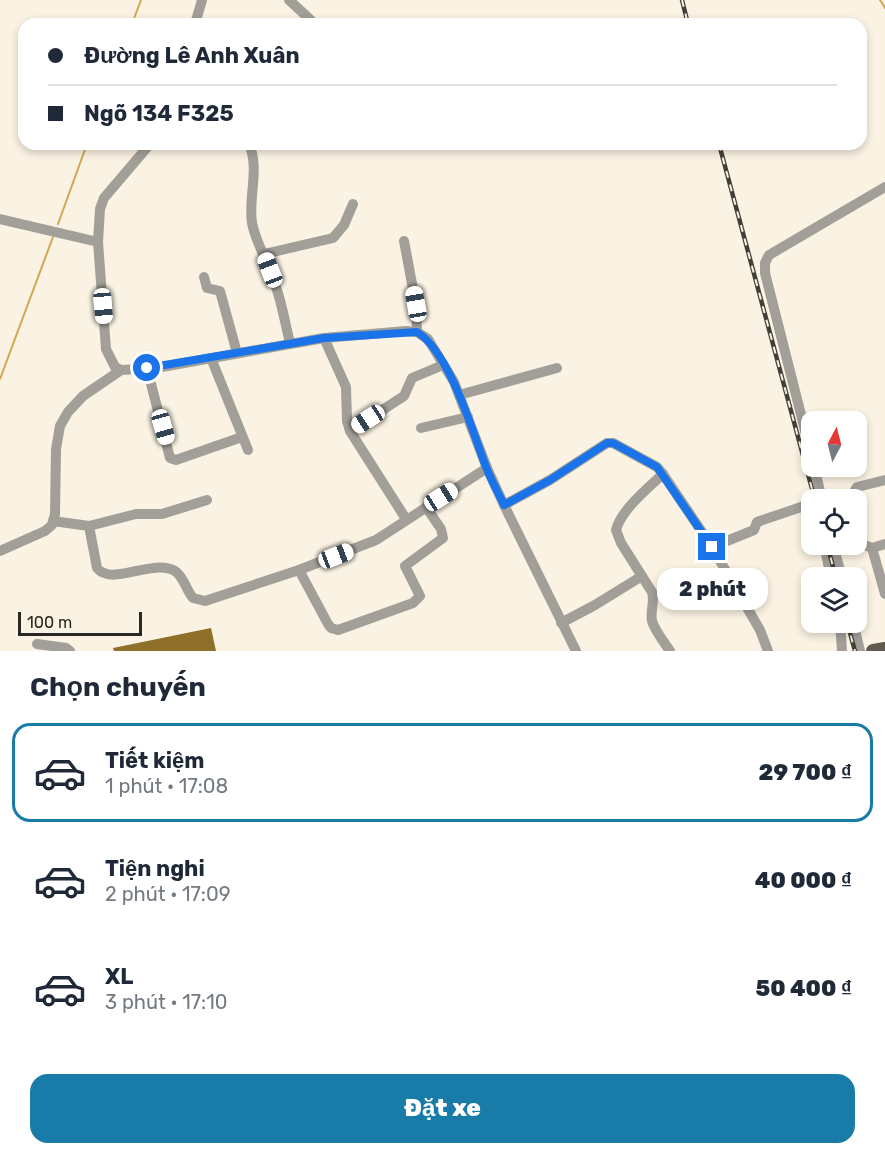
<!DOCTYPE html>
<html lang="vi">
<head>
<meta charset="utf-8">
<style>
  :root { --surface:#fff; --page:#f2f2f3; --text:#1f2937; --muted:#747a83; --line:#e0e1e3; --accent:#197ba7 }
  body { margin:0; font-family:Rubik,sans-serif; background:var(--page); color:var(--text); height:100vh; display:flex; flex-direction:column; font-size:22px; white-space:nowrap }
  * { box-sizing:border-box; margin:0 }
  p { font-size:20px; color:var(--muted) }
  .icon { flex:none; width:33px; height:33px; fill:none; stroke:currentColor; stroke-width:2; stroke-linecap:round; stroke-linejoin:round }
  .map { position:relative; height:651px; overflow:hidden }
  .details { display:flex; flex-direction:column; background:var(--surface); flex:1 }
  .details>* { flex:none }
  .guide { position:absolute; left:18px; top:18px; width:849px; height:132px; border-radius:18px; box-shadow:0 3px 9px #0003; display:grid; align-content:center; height:132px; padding:0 30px; background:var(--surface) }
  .needle { width:39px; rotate:7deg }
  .tools { position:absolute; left:801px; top:411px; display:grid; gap:12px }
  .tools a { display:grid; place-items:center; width:66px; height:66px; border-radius:12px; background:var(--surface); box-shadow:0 3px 9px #0003; font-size:30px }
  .scale { position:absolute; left:18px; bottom:15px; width:124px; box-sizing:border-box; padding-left:6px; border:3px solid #292721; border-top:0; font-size:16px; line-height:21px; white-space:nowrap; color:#292721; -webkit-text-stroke:4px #faf2e2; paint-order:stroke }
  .end { position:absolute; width:27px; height:27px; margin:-14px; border:8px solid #1a73e8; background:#fff; box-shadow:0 0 0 3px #fff }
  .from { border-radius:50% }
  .bubble { position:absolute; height:42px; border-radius:18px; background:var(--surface); box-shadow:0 3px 9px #0003; font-size:20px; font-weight:800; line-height:42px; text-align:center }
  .car { position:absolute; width:18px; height:36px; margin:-18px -9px; border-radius:8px; box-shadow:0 0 4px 2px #0007; background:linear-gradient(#fff 24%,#345 0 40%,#fff 0 76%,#345 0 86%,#fff 0) }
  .guide b { display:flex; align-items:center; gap:21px; height:57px; font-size:22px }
  .guide b+b { border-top:2px solid var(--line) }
  .guide i { width:15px; height:15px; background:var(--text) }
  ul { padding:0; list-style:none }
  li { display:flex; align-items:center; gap:18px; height:99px; margin:0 12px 9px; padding:0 18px; border:3px solid transparent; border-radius:18px }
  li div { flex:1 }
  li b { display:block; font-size:22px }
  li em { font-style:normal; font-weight:800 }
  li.current { border-color:var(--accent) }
  li>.icon { width:54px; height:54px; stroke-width:1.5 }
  h2 { padding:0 30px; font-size:27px; line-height:72px }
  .cta { display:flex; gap:12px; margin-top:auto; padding:12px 30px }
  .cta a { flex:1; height:69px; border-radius:18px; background:var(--accent); color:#fff; font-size:24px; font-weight:800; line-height:69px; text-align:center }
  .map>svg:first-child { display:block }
</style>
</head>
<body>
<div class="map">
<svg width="885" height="651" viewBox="0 0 885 651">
  <rect width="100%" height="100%" fill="#faf2e2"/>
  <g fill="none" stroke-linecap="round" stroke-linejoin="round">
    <g stroke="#d1a84f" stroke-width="2">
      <path d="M880 0 885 8"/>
      <path d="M132 24 141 0"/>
      <path d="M58 224 87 144"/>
      <path d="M0 379 53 237"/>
    </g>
  </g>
  <path fill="#8f702b" d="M211 628 216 651H114L113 648Z"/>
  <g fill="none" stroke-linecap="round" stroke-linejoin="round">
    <g stroke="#a29f99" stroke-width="10">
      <path d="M289 0 315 24"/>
      <path d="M195 24 202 0"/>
      <path d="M249 144C260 169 248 197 252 223 256 244 269 263 275 284 282 303 285 323 290 343"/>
      <path d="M0 219 98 242"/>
      <path d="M404 241 416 305 417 332"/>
      <path d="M264 254 333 238 344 225 353 204"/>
      <path d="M204 277 207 288 220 291 237 353"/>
      <path d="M324 338 346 387 347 421 350 431 406 519"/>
      <path d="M211 358 248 450"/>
      <path d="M147 368 170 458 176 460 242 437"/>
      <path d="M121 370 115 367 106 349 98 242 100 209 104 198 150 144"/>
      <path d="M459 395 557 368"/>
      <path d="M421 428 468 417"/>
      <path d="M350 431 404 396 412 378 443 365"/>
      <path d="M812 458 765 273V263L769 255 885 187"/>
      <path d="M814 466 822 500"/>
      <path d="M663 474C648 488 621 510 616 530L621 543 652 592C655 602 650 611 652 621 655 631 664 642 670 651"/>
      <path d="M853 500 855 490 857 487 885 480"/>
      <path d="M504 505 550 480 607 443H613L657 467 663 474 712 547 760 630 768 651"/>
      <path d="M53 521 89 526 97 568C112 587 152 558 175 571 184 577 186 590 193 598L205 601 299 570 376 540 487 468"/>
      <path d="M89 526 136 514H162L207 500"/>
      <path d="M856 531 860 543 872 548 885 594"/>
      <path d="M824 544 831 578"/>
      <path d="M833 544 842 578"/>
      <path d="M712 547 754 530 757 522 807 505H812"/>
      <path d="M872 548 885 544"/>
      <path d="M0 551 45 531 52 525 55 514 56 449 60 426 68 412 83 396 121 370 156 368 324 338 406 331 417 332 428 339 454 382 487 468 504 505 576 651"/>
      <path d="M299 570 328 624 331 628 338 630 413 603 420 596 405 566 443 538 441 529 426 507"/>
      <path d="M840 622 842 651"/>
      <path d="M853 622 860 651"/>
      <path d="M561 623 595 605 642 576"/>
      <path d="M37 644 66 648 70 651"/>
    </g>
    <path stroke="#615b50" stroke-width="14" d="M873 651 885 649"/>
    <defs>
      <g id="rail">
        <path d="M682 0 688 24"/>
        <path d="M719 144 815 500"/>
        <path d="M827 544 836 578"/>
        <path d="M847 622 855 651"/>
      </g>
    </defs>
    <use href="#rail" stroke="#413f37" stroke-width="4.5"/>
    <use href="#rail" stroke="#faf2e2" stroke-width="2" stroke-dasharray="7" stroke-linecap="butt"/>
  </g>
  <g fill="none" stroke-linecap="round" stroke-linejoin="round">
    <path stroke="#1a73e8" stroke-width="8" d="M147 368 324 338 417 332C450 353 472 430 486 467 491 480 498 492 504 505L550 480 607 443H613L657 467 712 547"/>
  </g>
</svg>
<div class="tools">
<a><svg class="needle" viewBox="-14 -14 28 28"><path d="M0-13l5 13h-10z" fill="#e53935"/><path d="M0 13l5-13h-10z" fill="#747a83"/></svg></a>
<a><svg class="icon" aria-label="locate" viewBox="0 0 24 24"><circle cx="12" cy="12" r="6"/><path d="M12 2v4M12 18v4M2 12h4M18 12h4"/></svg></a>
<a><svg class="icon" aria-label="layers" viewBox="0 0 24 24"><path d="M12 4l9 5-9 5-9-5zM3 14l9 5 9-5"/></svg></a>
</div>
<div class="scale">100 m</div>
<i class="end from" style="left:147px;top:368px"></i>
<i class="end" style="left:712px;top:547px"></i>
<div class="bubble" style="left:657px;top:568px;width:111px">2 phút</div>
<i class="car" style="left:270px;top:270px;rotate:339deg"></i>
<i class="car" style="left:416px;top:304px;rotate:350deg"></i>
<i class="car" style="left:103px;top:306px;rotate:175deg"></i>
<i class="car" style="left:368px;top:419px;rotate:237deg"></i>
<i class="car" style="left:163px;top:427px;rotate:164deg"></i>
<i class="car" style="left:441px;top:497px;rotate:58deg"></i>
<i class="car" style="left:336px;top:556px;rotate:69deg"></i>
<div class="guide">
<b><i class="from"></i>Đường Lê Anh Xuân</b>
<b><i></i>Ngõ 134 F325</b>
</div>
</div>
<section class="details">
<h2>Chọn chuyến</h2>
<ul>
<li class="current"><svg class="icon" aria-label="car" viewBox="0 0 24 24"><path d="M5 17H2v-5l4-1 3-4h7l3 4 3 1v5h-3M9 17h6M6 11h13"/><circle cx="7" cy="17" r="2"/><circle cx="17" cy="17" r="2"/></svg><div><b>Tiết kiệm</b><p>1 phút · 17:08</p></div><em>29 700 ₫</em></li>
<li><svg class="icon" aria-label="car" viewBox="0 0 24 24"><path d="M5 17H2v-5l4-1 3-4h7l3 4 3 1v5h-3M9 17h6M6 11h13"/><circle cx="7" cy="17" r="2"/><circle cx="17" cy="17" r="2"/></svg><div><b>Tiện nghi</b><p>2 phút · 17:09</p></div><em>40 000 ₫</em></li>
<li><svg class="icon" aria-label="car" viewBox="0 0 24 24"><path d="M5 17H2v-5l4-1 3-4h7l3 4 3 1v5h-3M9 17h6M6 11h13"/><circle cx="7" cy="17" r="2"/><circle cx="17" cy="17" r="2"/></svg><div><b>XL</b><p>3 phút · 17:10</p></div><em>50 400 ₫</em></li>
</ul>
<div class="cta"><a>Đặt xe</a></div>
</section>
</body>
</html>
